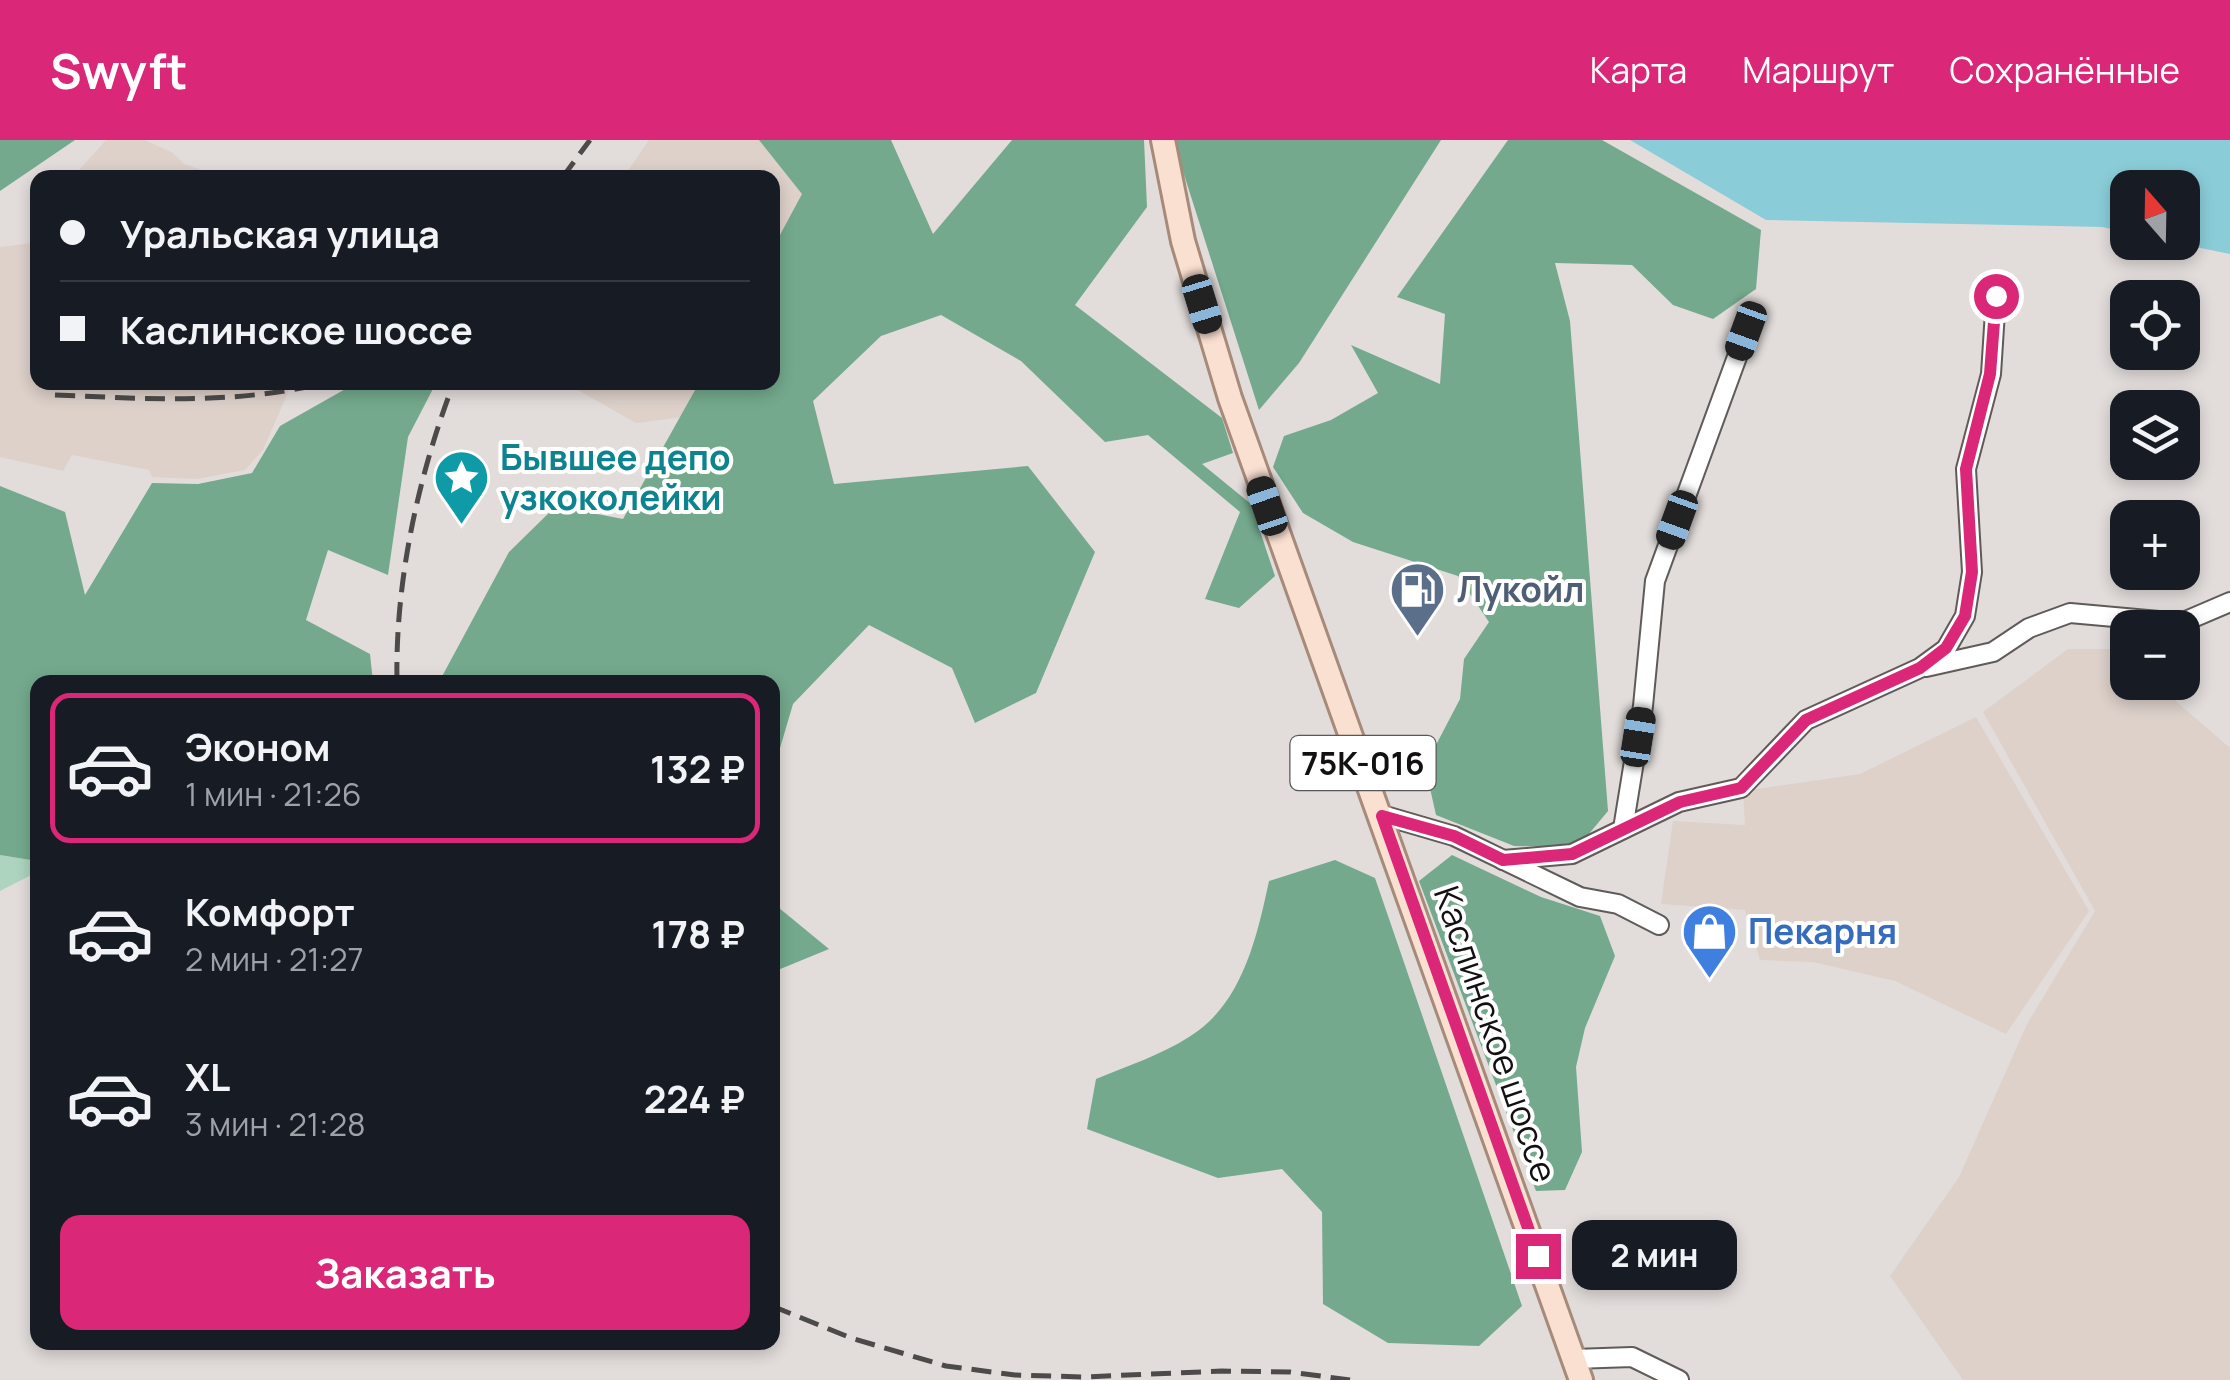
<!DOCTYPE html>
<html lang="ru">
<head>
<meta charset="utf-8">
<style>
  :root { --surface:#171b24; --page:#242831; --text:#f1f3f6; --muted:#9ea1a6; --line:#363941; --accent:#db2777 }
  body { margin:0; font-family:Manrope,sans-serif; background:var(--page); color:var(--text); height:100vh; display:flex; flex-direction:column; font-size:38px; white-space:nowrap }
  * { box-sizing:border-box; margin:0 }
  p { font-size:32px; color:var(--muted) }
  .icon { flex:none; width:55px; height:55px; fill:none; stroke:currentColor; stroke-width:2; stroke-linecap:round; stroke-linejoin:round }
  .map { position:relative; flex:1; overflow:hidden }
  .side { position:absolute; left:30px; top:535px; width:750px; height:675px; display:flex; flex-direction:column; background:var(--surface); border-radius:20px; box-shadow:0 5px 15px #0003 }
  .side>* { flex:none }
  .banner { position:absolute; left:30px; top:30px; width:750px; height:220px; border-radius:20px; box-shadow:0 5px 15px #0003; display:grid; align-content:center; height:220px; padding:0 30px; background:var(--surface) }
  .needle { width:65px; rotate:340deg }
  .buttons { position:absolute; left:2110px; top:30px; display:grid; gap:20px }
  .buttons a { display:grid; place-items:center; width:90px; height:90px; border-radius:20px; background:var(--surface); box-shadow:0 5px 15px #0003; font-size:50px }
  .end { position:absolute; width:45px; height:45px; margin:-22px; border:12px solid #db2777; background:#fff; box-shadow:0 0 0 5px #fff }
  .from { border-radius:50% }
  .bubble { position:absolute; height:70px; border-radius:20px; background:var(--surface); box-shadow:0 5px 15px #0003; font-size:32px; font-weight:700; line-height:70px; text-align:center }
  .car { position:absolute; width:30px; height:60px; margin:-30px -15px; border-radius:12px; box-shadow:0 0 8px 2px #0007; background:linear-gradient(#222 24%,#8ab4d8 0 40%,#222 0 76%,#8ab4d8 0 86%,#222 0) }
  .banner b { display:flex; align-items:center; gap:35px; height:95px; font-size:38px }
  .banner b+b { border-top:2px solid var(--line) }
  .banner i { width:25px; height:25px; background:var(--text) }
  ul { padding:18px 0 0; list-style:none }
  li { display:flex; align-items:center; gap:30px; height:150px; margin:0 20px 15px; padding:0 10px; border:5px solid transparent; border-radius:20px }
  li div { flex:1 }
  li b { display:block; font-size:38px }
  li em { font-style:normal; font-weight:700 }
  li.current { border-color:var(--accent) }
  li>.icon { width:90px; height:90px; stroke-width:1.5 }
  .action { display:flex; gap:20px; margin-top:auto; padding:20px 30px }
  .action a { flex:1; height:115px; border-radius:20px; background:var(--accent); color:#fff; font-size:40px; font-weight:700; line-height:115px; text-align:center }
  header { display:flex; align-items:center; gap:60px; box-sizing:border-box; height:140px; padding:0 50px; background:var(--accent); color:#fff }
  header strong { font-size:48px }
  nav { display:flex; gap:55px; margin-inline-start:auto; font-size:35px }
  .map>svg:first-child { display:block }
</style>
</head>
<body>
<header>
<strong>Swyft</strong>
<nav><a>Карта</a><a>Маршрут</a><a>Сохранённые</a></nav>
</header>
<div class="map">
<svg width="2230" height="1240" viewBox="0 0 2230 1240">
  <rect width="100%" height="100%" fill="#e2dddb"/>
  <g fill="#ddd1ca">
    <path d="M106 0H145L173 13 184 24 223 37H73Z"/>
    <path d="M649 0H795L822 58 773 156 772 38H623Z"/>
    <path d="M37 95 38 242 292 243 263 310 245 330 197 339 152 337 149 330 72 315 63 331 0 317V107L33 103Z"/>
    <path d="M574 243H729L714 273 636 283 576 249Z"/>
    <path d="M2068 509H2117L2127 518 2128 542 2155 543 2230 608V1240H1963L1890 1136 1959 1037 2027 884 2095 771 1983 572Z"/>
    <path d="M1976 577 2089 771 2006 894 1895 841 1813 822 1760 820 1745 770 1661 764 1673 681 1745 685 1743 651 1860 634Z"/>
  </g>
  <path fill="#acd4be" d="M0 715 37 721V732L0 751Z"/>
  <g fill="#74a98d">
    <path d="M0 0H75L0 51Z"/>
    <path d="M759 0H891L933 94 1012 0H1144L1147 67 1075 165 1222 278 1233 313 1202 324 1251 364 1275 436 1239 468 1205 459 1240 372 1148 295 1105 302 1021 221 941 175 881 196 813 261 834 344 1028 326 1095 412 1036 553 975 583 952 528 869 485 793 564 773 632 772 542H439L509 412 556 366 623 379 699 243 772 242 773 108 802 54Z"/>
    <path d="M1173 0H1441L1299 223 1259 270Z"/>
    <path d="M1508 0H1602L1761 90 1756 149 1713 179 1673 165 1632 125 1555 123 1570 181 1608 671 1578 707 1514 706 1436 675 1425 626 1460 559 1464 519 1489 482 1458 436 1353 402 1303 373 1273 327 1284 296 1331 280 1378 253 1351 205 1440 244 1445 174 1397 157Z"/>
    <path d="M356 243H436L408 297 388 435 328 410 306 480 370 514 373 542H38L37 721 0 715V346L65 372 85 455 152 343 198 344 252 333 280 286Z"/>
    <path d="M1452 715 1541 757 1600 776 1615 816 1585 888 1576 927 1582 1012 1565 1050 1536 1051 1419 741Z"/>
    <path d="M1335 720 1375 738 1522 1166 1479 1206 1388 1203 1323 1164 1322 1072 1282 1029 1218 1038 1087 989 1096 939C1127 926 1161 915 1189 897 1242 865 1257 797 1269 741Z"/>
    <path d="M773 763 829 809 773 832Z"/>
  </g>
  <path fill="#8acdd8" d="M1630 0H2230V114L2176 103 2182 102V48H2128L2127 92 2102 87 1766 80Z"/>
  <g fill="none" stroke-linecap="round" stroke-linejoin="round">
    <defs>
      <g id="minor">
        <path d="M1926 527 1993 512 2029 488 2070 473 2181 483 2230 462"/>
        <path d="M1382 675 1454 696 1580 757 1618 764 1659 785"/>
        <path d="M1623 689 1643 566 1655 441 1752 176"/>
        <path d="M1503 720 1572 714 1679 662 1741 648 1806 580 1920 528 1946 509 1965 476 1972 432 1966 329 1991 234 1996 156"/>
        <path d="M1574 1219 1632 1217 1679 1240"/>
      </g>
      <path id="major" d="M1163 0 1183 101 1230 258 1581 1240"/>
    </defs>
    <use href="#minor" stroke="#5f5b59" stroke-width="22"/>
    <use href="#major" stroke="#a68a7a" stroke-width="28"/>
    <use href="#minor" stroke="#fff" stroke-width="18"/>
    <use href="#major" stroke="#fae0d1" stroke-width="22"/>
    <g stroke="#4d4a4a" stroke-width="5" stroke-dasharray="20 10" stroke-linecap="butt">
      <path d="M562 38 590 0"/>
      <path d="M55 255C153 259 233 265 330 242"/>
      <path d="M397 542C395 442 418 336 454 242"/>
      <path d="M772 1166 851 1198 946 1226 1015 1235 1083 1237 1222 1231 1290 1232 1350 1240"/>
    </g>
  </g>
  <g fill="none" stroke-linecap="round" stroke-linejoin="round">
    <path stroke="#db2777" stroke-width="12" d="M1538 1116 1382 676 1454 696 1503 720 1572 714 1680 662 1741 648 1806 580 1920 528 1946 508 1965 476 1972 432 1966 329 1990 234 1996 156"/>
  </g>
  <defs>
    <symbol id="sight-pin" viewBox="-11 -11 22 30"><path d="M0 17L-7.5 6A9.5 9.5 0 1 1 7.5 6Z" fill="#0f9aa8" stroke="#fff"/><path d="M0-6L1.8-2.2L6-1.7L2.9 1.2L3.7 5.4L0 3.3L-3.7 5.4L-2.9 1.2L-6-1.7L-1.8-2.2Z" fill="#fff"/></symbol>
    <symbol id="fuel-pin" viewBox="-11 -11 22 30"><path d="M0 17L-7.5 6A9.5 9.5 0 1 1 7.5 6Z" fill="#5c6f8a" stroke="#fff"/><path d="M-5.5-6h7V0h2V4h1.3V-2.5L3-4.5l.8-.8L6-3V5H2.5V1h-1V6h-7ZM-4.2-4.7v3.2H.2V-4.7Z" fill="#fff"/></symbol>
    <symbol id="shop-pin" viewBox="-11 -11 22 30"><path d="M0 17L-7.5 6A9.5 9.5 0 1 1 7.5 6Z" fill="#3f7fe0" stroke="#fff"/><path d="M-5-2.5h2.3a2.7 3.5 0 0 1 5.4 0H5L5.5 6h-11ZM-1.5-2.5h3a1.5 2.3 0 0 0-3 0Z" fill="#fff"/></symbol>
  </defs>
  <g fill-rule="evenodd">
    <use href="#sight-pin" x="430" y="306" width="63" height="86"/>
    <use href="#fuel-pin" x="1386" y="418" width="63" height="86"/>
    <use href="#shop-pin" x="1678" y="760" width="63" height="86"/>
  </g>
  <g text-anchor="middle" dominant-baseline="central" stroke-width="8" stroke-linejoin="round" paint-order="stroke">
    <rect fill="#fff" stroke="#595858" stroke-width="2.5" x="1290.5" y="596" width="145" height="54" rx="8"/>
    <g font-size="32" font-weight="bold" fill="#121010">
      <text x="1363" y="623">75К-016</text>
    </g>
    <g font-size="35" font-weight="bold" fill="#0d838f" stroke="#fff" text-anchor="start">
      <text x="500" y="317">Бывшее депо<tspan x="500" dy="40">узкоколейки</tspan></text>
    </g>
    <g font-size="35" font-weight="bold" fill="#4e5e75" stroke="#fff" text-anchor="start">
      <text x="1457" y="449">Лукойл</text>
    </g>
    <g font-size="35" font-weight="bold" fill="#366cbe" stroke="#fff" text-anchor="start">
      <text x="1748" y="791">Пекарня</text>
    </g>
    <g font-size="35" fill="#121010" stroke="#fff">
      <text transform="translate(1496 894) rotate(71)">Каслинское шоссе</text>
    </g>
  </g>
</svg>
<div class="buttons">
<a><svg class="needle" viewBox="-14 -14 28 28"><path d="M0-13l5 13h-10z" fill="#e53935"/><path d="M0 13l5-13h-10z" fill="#9ea1a6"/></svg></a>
<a><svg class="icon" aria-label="locate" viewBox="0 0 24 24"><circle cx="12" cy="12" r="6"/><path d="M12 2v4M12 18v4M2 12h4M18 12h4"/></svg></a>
<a><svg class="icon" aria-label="layers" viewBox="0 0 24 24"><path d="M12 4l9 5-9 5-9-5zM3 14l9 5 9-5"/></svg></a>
<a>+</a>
<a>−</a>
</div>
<i class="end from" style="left:1996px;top:156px"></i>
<i class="end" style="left:1538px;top:1116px"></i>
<div class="bubble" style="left:1572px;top:1080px;width:165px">2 мин</div>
<i class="car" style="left:1202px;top:164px;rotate:163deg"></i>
<i class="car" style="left:1746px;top:191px;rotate:200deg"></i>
<i class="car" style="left:1267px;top:366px;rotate:341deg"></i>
<i class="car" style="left:1677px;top:380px;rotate:200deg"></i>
<i class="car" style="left:1638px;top:597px;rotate:9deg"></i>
<div class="banner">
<b><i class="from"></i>Уральская улица</b>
<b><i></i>Каслинское шоссе</b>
</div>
<section class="side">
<ul>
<li class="current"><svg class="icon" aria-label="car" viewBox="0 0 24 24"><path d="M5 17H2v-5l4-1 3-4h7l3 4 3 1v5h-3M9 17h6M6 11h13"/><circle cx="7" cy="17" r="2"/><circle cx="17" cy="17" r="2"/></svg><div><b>Эконом</b><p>1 мин · 21:26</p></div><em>132 ₽</em></li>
<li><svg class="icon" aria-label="car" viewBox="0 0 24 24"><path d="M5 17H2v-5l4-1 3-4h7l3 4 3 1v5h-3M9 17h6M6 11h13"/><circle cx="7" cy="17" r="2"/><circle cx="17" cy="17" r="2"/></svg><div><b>Комфорт</b><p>2 мин · 21:27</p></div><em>178 ₽</em></li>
<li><svg class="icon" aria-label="car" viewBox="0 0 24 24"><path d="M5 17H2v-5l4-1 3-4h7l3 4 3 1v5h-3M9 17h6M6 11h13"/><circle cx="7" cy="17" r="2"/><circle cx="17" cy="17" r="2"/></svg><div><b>XL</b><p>3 мин · 21:28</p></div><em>224 ₽</em></li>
</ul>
<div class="action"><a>Заказать</a></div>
</section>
</div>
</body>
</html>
